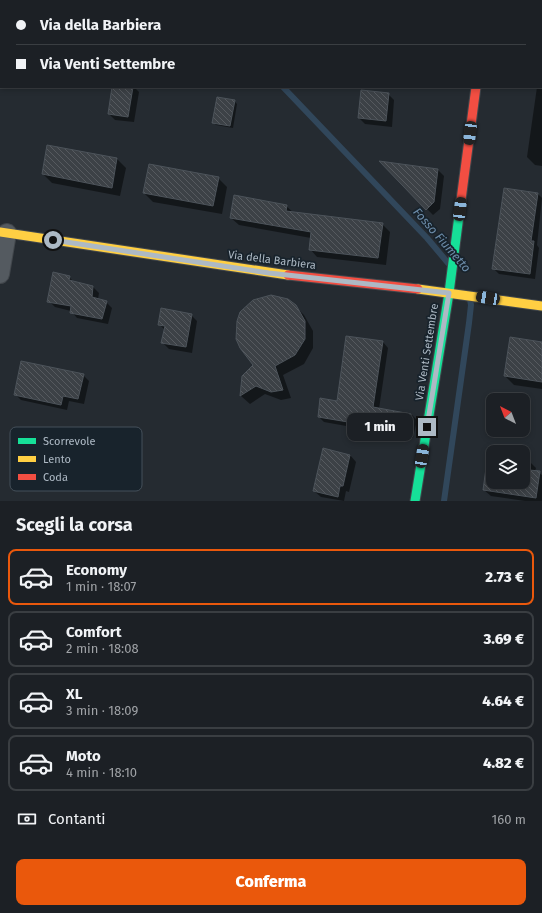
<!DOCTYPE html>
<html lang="it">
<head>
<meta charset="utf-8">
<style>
  :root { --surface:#1c2025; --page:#292d32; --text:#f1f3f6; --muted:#a0a3a7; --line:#3a3e42; --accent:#ea580c }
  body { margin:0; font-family:"Fira Sans",sans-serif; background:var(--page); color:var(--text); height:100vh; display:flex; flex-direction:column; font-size:15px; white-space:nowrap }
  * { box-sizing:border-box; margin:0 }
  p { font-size:13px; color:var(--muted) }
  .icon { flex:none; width:22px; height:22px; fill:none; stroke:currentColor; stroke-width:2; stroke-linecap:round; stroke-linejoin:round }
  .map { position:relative; height:501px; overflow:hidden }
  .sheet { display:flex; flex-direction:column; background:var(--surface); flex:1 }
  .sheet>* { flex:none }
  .top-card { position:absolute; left:0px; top:0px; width:542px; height:88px; box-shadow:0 2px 6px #0003,0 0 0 1px var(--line); display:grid; align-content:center; height:88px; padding:0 16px; background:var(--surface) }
  .needle { width:26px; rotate:318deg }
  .controls { position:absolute; left:486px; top:393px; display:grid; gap:8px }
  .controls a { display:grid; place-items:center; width:44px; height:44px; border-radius:8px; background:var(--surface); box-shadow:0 2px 6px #0003,0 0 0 1px var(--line); font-size:20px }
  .end { position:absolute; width:18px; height:18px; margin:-9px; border:5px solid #adb9c4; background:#111; box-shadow:0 0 0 2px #111 }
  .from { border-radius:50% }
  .bubble { position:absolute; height:28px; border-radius:8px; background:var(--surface); box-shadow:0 2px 6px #0003,0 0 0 1px var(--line); font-size:13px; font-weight:800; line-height:28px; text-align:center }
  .car { position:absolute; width:12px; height:24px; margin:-12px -6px; border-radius:5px; box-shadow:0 0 3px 1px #0007; background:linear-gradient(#222 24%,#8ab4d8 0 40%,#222 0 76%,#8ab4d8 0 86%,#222 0) }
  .top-card b { display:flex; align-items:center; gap:14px; height:38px; font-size:15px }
  .top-card b+b { border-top:1px solid var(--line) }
  .top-card i { width:10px; height:10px; background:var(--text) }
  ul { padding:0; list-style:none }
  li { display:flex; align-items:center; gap:12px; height:56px; margin:0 8px 6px; padding:0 8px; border:2px solid var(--line); border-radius:8px }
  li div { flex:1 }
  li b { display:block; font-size:15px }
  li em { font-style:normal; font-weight:800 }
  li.selected { border-color:var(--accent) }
  li>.icon { width:36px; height:36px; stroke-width:1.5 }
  h2 { padding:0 16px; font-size:18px; line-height:48px }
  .pay { display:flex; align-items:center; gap:10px; height:44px; padding:0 16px; font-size:15px }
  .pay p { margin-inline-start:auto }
  .cta { display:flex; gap:8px; margin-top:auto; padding:8px 16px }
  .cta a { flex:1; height:46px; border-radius:8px; background:var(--accent); color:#fff; font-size:16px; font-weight:800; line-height:46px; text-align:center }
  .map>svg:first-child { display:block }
</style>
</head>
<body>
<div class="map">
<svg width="542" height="501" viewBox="0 0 542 501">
  <defs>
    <pattern id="building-back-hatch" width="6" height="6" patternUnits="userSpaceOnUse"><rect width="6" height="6" fill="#3c4146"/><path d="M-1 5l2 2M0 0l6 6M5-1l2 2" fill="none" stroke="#565a5f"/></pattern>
  </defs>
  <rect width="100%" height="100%" fill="#252b31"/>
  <g fill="#0007">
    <path d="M155 0H172V1Z"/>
    <rect x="0" y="38" width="1" height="43"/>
    <path d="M541 62H542V166L535 165 527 157 537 87H541Z"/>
    <path d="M113 87H134L139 92 134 122 115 120 109 114Z"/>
    <path d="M388 94 394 100 392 127 365 124 359 118Z"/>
    <path d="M234 101 237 104 233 128 216 125 213 122Z"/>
    <path d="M117 159 126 168 120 196 52 183 43 174Z"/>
    <path d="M382 163 438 170 444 176 440 209 433 215Z"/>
    <path d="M218 178 227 187 222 214 153 202 144 193Z"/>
    <path d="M505 189 538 194 542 198 537 245 539 248 535 279 499 274 493 268Z"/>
    <path d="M286 206 294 213 382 224 390 232 386 265 317 257 310 249 311 238 239 225 231 218Z"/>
    <path d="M69 277 74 282 93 287 99 293 98 299 106 302 112 308 108 324 77 318 71 311 55 307 49 301Z"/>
    <path d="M254 300 295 306 304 315 313 331V348L304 364 283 375 291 398 281 400 265 394 250 404 241 396 243 377 254 365 241 347 236 330 241 313Z"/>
    <path d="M191 315 197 321 192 353 169 349 163 343 165 330 159 324Z"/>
    <path d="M383 342 388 348 379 409 411 414 417 420 413 438 324 422 319 417 338 402Z"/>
    <path d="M542 343V389L514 385 505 376Z"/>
    <path d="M83 375 89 381 84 404 69 401 67 410 21 400 15 394Z"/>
    <path d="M324 449 350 455 356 462 349 492 346 491 344 501 321 497 314 491Z"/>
    <path d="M523 461 530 462 536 468 535 471 542 475V501H525L491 496 484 490 493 463V482H523Z"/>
  </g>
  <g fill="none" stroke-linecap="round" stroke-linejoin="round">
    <g stroke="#31475b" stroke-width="6">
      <path d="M203 1V0"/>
      <path d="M283 87 427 238 448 263"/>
      <path d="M444 501 469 323 471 305 470 299"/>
    </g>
  </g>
  <g fill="url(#building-back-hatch)" stroke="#4c535a">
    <path d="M112 87H133L128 117 108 114Z"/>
    <path d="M361 90 389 93 386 121 358 118Z"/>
    <path d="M217 97 235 100 230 126 212 123Z"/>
    <path d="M47 145 117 158 112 188 42 174Z"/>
    <path d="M379 161 438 169 434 202 426 210Z"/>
    <path d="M149 164 219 177 213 206 143 193Z"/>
    <path d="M504 188 538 193 531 241H534L530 274 492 269Z"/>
    <path d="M234 195 287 205 286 211 383 223 378 258 309 250 311 232 230 218Z"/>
    <path d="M53 272 70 276 69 280 93 286 92 297 107 301 102 319 70 313 71 306 47 302Z"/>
    <path d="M271 295 288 299 296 305 305 321V339L295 355 275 366 283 390 271 392 256 386 240 396 242 376 253 365 240 348 236 339 237 321 240 312 253 300Z"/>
    <path d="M161 308 192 314 186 347 161 343 165 326 158 325Z"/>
    <path d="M346 336 383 341 373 407 411 414 408 432 318 417 320 398 337 401Z"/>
    <path d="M510 337 542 342V382L504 376Z"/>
    <path d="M21 361 84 374 78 399 63 396 61 405 14 395Z"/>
    <path d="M323 448 350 455 343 486H340L338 497 313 491Z"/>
    <path d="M487 461 493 462V482H523V466L529 467V470L540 471 536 498 483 490Z"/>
  </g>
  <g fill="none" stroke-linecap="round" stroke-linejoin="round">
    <defs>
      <path id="street" d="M0 274 7 233"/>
      <g id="fast">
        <path d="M486 1 487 0"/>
        <path d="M415 501 449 293 461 200"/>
      </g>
      <g id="slow">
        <path d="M0 232 288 275"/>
        <path d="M418 289 542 306"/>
      </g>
      <g id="jam">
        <path d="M461 200 476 87"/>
        <path d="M288 275 418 289"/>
      </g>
    </defs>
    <use href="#street" stroke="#42474c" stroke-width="20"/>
    <use href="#fast" stroke="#42474c" stroke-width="11"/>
    <use href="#slow" stroke="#42474c" stroke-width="11"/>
    <use href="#jam" stroke="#42474c" stroke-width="11"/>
    <use href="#street" stroke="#545a60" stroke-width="18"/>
    <use href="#fast" stroke="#16e098" stroke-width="9"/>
    <use href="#slow" stroke="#ffcf43" stroke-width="9"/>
    <use href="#jam" stroke="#f24e42" stroke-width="9"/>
  </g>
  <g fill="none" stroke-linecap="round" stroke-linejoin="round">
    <path stroke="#adb9c4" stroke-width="5" d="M53 240 269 273 449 293 427 427"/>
  </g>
  <g text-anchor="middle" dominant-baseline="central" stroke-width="3.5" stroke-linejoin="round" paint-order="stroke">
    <g font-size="11" fill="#adb9c4" stroke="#18232c">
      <text transform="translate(272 260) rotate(7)">Via della Barbiera</text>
      <text transform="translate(427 352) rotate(-81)">Via Venti Settembre</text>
    </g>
    <g font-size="12" font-style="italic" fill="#6d8daa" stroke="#18232c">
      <text transform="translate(442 240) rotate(49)">Fosso Fiumetto</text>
    </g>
  </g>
  <rect x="10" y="427" width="132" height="64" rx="6" fill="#18232c" stroke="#45505a" stroke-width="1"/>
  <rect x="18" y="438" width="18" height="6" fill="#16e098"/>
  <rect x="18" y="456" width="18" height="6" fill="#ffcf43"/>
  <rect x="18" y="474" width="18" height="6" fill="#f24e42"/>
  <g font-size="11" fill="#adb9c4">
    <text x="43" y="445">Scorrevole</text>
    <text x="43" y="463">Lento</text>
    <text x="43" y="481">Coda</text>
  </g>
</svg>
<div class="controls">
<a><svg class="needle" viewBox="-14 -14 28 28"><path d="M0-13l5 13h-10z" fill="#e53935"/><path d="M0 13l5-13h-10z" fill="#a0a3a7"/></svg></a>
<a><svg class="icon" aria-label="layers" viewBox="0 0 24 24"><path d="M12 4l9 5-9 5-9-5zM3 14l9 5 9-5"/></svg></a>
</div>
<i class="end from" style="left:53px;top:240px"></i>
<i class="end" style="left:427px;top:427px"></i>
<div class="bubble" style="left:347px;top:413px;width:66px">1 min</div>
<i class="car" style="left:470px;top:133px;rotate:187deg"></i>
<i class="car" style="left:460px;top:209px;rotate:7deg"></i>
<i class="car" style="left:488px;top:298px;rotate:279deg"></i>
<i class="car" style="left:422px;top:456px;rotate:9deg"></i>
<div class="top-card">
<b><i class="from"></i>Via della Barbiera</b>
<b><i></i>Via Venti Settembre</b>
</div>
</div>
<section class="sheet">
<h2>Scegli la corsa</h2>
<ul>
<li class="selected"><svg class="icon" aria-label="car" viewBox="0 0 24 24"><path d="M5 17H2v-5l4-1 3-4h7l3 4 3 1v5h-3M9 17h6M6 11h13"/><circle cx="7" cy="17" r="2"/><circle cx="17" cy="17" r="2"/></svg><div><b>Economy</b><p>1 min · 18:07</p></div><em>2.73 €</em></li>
<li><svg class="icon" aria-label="car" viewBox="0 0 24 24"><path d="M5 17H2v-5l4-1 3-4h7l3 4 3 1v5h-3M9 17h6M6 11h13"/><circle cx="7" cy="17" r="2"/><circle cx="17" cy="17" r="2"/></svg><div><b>Comfort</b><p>2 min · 18:08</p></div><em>3.69 €</em></li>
<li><svg class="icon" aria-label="car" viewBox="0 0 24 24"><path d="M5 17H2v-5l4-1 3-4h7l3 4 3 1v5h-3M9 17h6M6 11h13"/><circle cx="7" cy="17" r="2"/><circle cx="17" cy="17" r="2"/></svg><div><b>XL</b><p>3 min · 18:09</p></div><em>4.64 €</em></li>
<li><svg class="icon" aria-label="car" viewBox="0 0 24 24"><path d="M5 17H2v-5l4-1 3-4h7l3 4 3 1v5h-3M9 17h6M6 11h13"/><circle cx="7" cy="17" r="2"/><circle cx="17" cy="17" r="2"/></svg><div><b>Moto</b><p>4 min · 18:10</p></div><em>4.82 €</em></li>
</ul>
<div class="pay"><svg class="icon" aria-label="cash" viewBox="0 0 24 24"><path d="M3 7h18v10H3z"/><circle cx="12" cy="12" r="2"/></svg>Contanti<p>160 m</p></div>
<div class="cta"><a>Conferma</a></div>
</section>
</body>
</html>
